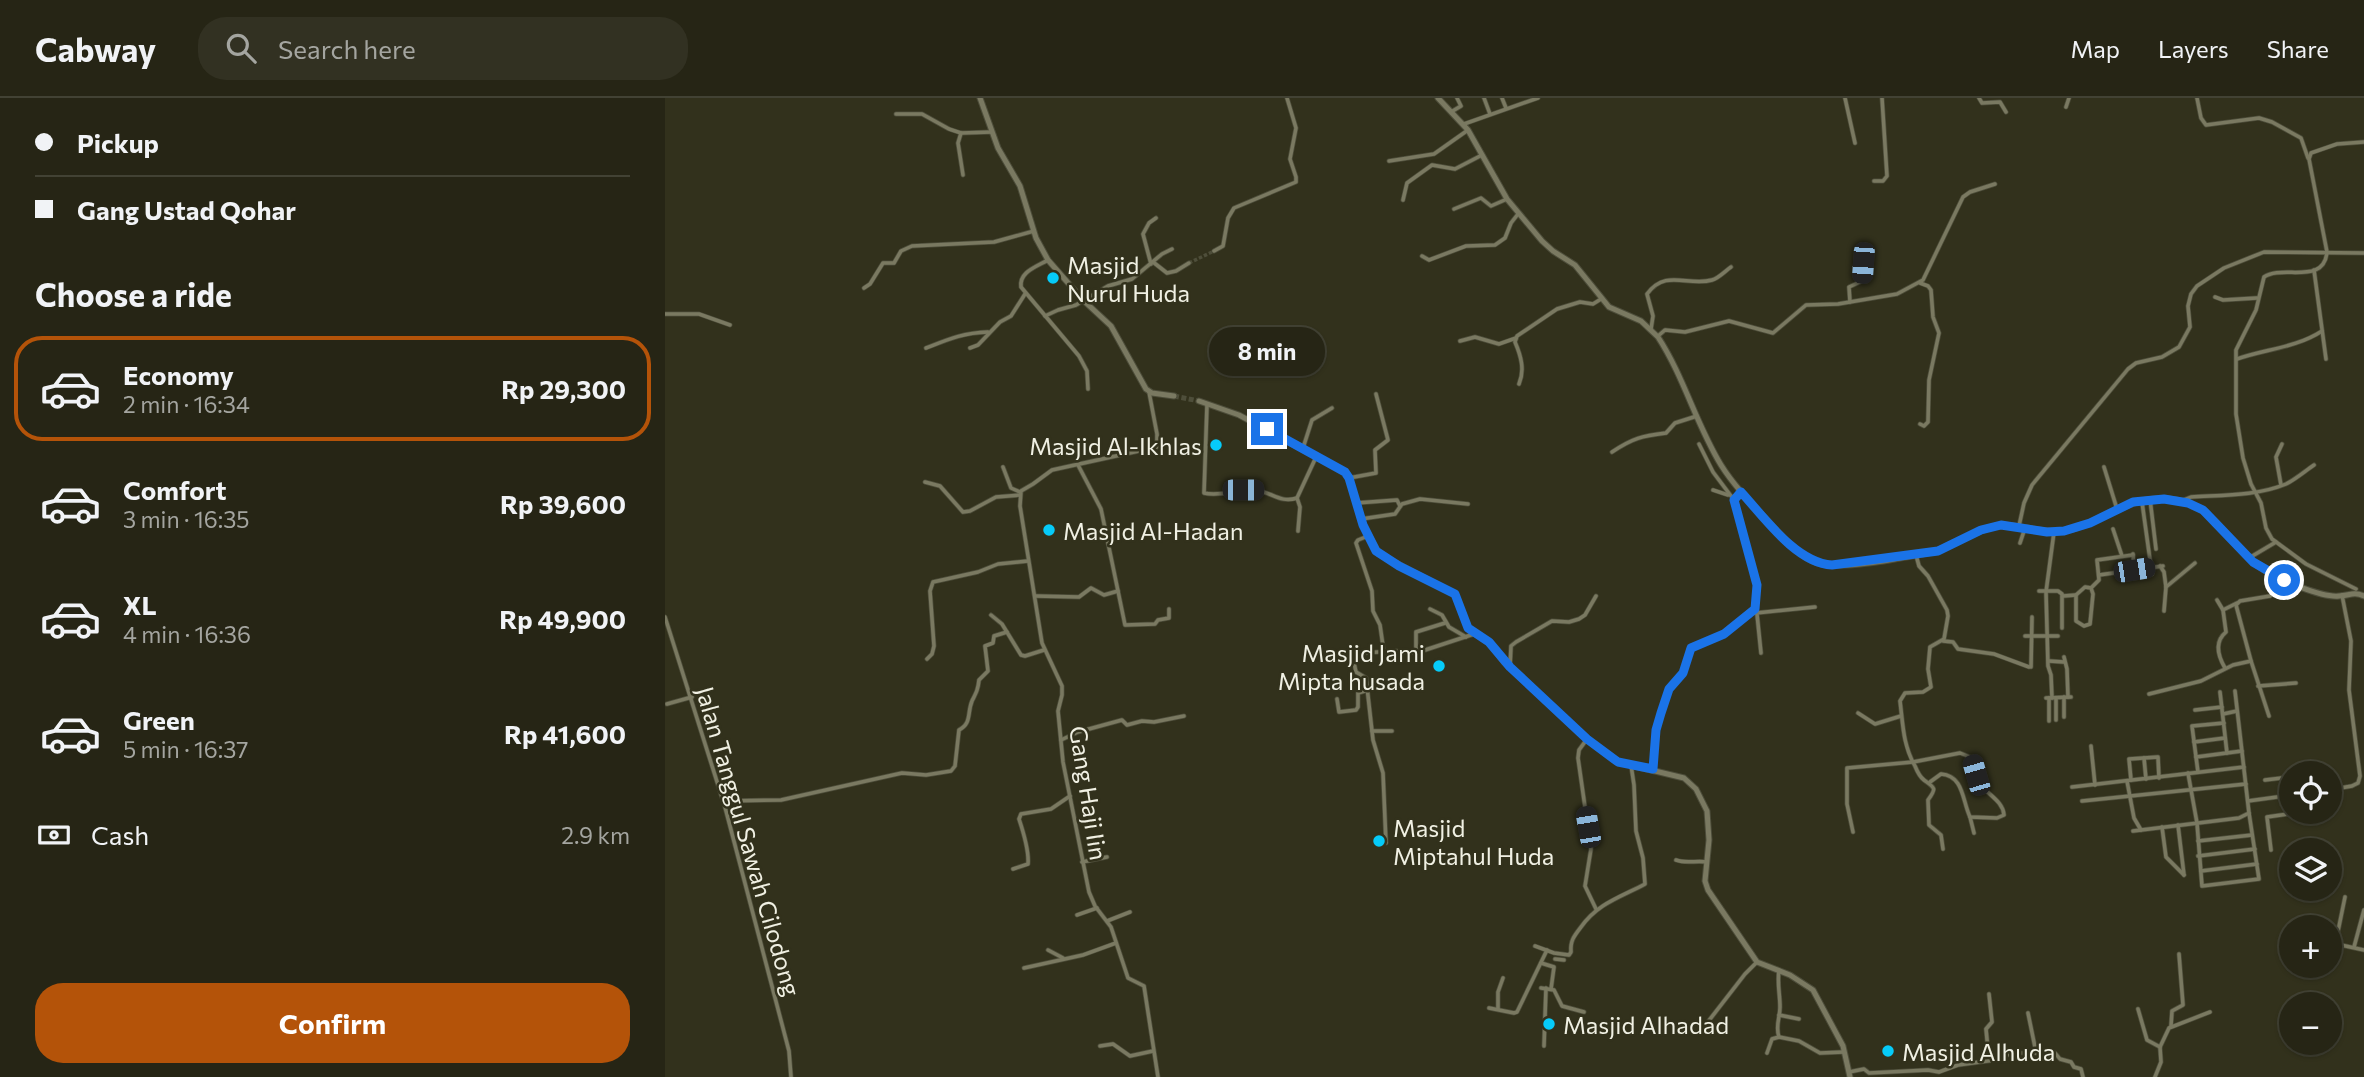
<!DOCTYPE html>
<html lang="en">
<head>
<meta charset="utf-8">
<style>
  :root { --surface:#262515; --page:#323122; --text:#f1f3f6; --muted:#a4a5a0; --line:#424234; --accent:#b45309 }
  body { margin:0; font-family:Commissioner,sans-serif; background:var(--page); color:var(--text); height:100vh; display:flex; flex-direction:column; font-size:26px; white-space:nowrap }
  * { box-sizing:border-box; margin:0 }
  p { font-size:23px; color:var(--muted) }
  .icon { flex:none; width:38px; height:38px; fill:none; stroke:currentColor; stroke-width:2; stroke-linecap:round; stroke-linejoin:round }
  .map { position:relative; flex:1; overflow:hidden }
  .sheet { display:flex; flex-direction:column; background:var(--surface); width:665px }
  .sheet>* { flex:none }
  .guide { display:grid; align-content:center; height:154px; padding:0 35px; background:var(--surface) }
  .tools { position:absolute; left:1614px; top:663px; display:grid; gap:14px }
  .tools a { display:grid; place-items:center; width:63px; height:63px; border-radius:50%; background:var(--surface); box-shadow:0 2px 5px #0004,0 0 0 2px var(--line); font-size:35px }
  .end { position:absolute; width:32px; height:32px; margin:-16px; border:9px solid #1a73e8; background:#fff; box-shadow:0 0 0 4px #fff }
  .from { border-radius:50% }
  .bubble { position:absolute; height:49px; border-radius:24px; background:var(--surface); box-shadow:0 2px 5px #0004,0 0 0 2px var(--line); font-size:23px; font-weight:700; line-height:49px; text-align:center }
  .car { position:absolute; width:21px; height:42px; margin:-21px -10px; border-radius:9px; box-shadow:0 0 5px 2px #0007; background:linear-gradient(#222 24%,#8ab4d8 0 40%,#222 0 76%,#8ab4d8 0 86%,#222 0) }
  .guide b { display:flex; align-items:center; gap:24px; height:66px; font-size:26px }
  .guide b+b { border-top:2px solid var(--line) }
  .guide i { width:18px; height:18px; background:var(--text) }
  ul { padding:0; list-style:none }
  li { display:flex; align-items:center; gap:21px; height:105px; margin:0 14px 10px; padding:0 21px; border:4px solid transparent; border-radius:28px }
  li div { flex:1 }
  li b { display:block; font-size:26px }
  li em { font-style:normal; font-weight:700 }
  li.on { border-color:var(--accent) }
  li>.icon { width:63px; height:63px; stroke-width:1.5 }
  h2 { padding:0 35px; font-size:32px; line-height:84px }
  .pay { display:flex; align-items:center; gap:18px; height:77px; padding:0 35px; font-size:26px }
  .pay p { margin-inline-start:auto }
  .action { display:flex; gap:14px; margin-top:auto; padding:14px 35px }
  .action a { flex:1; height:80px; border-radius:28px; background:var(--accent); color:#fff; font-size:28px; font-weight:700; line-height:80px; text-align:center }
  header { display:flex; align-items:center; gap:42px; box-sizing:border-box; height:98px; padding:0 35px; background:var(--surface); border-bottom:2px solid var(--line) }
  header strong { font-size:33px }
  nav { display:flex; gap:38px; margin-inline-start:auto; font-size:24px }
  .search { width:490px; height:63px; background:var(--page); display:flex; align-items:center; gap:18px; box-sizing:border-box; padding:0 24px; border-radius:28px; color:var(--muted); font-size:26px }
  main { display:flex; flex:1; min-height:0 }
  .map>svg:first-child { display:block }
</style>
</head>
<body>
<header>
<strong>Cabway</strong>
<div class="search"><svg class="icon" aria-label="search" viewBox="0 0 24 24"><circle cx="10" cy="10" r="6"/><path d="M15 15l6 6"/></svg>Search here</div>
<nav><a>Map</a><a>Layers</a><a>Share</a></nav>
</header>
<main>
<section class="sheet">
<div class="guide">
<b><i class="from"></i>Pickup</b>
<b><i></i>Gang Ustad Qohar</b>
</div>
<h2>Choose a ride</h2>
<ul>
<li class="on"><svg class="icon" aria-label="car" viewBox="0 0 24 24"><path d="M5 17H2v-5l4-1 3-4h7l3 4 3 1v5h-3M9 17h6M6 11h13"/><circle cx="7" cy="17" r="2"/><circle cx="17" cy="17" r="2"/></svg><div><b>Economy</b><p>2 min · 16:34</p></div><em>Rp 29,300</em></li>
<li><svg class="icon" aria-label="car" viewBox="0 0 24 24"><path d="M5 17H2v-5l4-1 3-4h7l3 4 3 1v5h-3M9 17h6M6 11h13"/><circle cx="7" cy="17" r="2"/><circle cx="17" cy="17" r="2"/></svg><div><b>Comfort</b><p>3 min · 16:35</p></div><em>Rp 39,600</em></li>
<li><svg class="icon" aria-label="car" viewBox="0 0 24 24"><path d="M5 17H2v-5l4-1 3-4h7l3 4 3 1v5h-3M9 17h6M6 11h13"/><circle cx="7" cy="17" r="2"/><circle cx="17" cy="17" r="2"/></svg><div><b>XL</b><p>4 min · 16:36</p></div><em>Rp 49,900</em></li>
<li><svg class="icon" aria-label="car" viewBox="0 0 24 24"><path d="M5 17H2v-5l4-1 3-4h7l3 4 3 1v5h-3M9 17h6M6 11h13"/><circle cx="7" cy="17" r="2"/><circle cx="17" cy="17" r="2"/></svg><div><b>Green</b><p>5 min · 16:37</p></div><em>Rp 41,600</em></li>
</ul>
<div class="pay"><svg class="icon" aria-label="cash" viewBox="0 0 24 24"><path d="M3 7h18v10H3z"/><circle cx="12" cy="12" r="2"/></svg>Cash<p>2.9 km</p></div>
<div class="action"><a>Confirm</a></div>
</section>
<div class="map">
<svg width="1699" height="979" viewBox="0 0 1699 979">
  <rect width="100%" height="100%" fill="#32311c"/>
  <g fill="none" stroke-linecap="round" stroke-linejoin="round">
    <path stroke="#4e4e3a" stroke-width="3.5" stroke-dasharray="3.5 2" stroke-linecap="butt" d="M524 165 549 153"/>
    <path stroke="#4e4e3a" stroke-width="5" stroke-dasharray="5 2.5" stroke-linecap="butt" d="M509 298 534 303"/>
    <defs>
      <g id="minor">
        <path d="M819 0 825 16"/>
        <path d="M837 0 841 10"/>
        <path d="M1180 0 1190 45"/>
        <path d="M1314 0 1317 5 1335 4 1341 14"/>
        <path d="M1532 0 1536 20 1541 27 1594 20 1607 24 1636 40 1643 60"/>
        <path d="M1401 9 1404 0"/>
        <path d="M786 14 796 8 792 0"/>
        <path d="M231 16H257L284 31 296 35 327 34"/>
        <path d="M799 26 873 0"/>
        <path d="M296 35 293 45 298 77"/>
        <path d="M724 63 769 56 803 32"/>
        <path d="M1209 83H1218L1222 78 1217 0"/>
        <path d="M738 102 742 85 767 67 790 71 817 57"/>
        <path d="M789 111 816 100 826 108 842 101"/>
        <path d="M549 153 558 148 563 120 569 110 631 84V79L625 61 631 30 622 0"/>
        <path d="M757 158 764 162 801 148 830 147 840 140 846 125 853 116"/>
        <path d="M383 162C371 169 354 174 356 189L414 258 422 273 423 291"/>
        <path d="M488 164 502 175 511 173 524 165"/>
        <path d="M486 166 478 136 484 125 491 120"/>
        <path d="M1649 172 1661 261"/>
        <path d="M199 190 205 186 218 165H229L236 153 247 148 329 144 369 133"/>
        <path d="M1550 199 1558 202 1592 200"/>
        <path d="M1185 204 1184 189 1197 183 1200 147"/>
        <path d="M0 216H34L65 227"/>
        <path d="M380 218 393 212 411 207 443 188 467 181 497 156 507 151"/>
        <path d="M986 231 988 218 982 196C1001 170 1023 189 1047 182 1054 180 1060 173 1066 169"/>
        <path d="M993 238 1000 232 1020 234 1064 223 1108 235 1141 207 1173 206 1232 196 1258 182 1298 99 1305 94 1330 86"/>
        <path d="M795 243 810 239 834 246 851 240"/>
        <path d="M261 250C284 241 297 235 323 234"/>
        <path d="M305 250 313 247 335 224 346 218 360 196"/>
        <path d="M1572 261C1600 251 1631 250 1657 233"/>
        <path d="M854 286C860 272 856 258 850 244L852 238 892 211 915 204 928 206 936 201"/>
        <path d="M484 294 492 336V349L387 372 368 386 356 393 355 408 377 545 397 588V597L393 613 398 664 424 794 430 808 446 829 463 880 479 888 493 979"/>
        <path d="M542 307 539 395C556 399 572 391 589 392 606 393 615 406 632 400"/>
        <path d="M1255 326 1259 328 1263 324 1264 282 1274 235 1268 219 1266 192 1263 188 1255 185"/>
        <path d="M1034 346 1048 374 1066 398"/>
        <path d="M638 350 647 322 667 310"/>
        <path d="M947 354C968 340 977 338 1001 335L1010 325 1032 318"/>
        <path d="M338 369 346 390 355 394"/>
        <path d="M1439 369 1452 411"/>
        <path d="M684 380 711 375 710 352 723 342 711 296"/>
        <path d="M260 384 275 388 298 414 305 413 331 399 355 397"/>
        <path d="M1616 387 1611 359 1617 346"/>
        <path d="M1048 392 1063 397"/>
        <path d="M1485 401 1491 451"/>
        <path d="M1516 403 1526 399C1557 397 1592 398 1621 386 1631 381 1640 373 1649 367"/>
        <path d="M1477 404 1487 476"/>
        <path d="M691 405 732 402 735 408"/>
        <path d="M696 421 730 416 737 406 755 401 803 406"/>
        <path d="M1354 428 1359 405 1367 387 1463 271 1471 265 1497 259 1514 249 1525 229 1523 208 1526 196 1532 188 1559 170 1599 154 1699 155"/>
        <path d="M1448 431 1457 458"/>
        <path d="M633 433 635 409 632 400 652 357"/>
        <path d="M703 438 693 442 691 445 707 493 708 513 715 527 719 555"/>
        <path d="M1355 445 1360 430"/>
        <path d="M1468 456 1469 472"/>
        <path d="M1251 457 1254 468 1263 478 1282 512 1283 518 1279 541 1265 549 1263 571 1266 589 1258 594 1240 595 1235 603C1238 627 1238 647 1250 668 1252 673 1255 679 1259 682 1270 690 1272 690 1263 702L1264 727 1276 737 1278 751"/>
        <path d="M1584 460 1611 444"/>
        <path d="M1495 468 1499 474 1501 489"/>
        <path d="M1434 477 1498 468"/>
        <path d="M1420 489 1426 490 1428 496 1425 526 1419 528 1411 523V497Z"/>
        <path d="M1426 490 1434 482 1432 462 1468 457"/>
        <path d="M1691 491 1641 466 1607 441 1601 430 1596 405 1586 386 1578 360 1571 316V252L1591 212 1599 179C1617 166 1659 188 1662 154L1644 61 1646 55 1672 46 1699 44"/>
        <path d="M453 493 460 527 490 526 493 522 504 520V511"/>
        <path d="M1374 493H1393L1397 496V530"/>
        <path d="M370 498 414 499 426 490 439 497 453 493 436 411 413 367"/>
        <path d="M1398 498 1411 497"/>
        <path d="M1552 502 1558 512 1561 534C1549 544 1553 558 1560 570"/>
        <path d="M765 511 777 517 784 529 801 539"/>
        <path d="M1558 512 1572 505"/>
        <path d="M1499 513 1501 489 1530 465"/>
        <path d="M1091 515 1150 509"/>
        <path d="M1092 516 1096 555"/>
        <path d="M326 517 337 526 356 557 360 558 379 552"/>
        <path d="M0 519 60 709 124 953 126 979"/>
        <path d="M1360 538H1393"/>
        <path d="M1278 543 1288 544 1293 551 1329 556 1364 569"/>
        <path d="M751 555V534L780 525"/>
        <path d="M1399 559 1402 571 1403 599"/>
        <path d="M262 561 267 556 269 548 265 493 268 484 313 474 333 466 363 463"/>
        <path d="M1384 563 1399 564"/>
        <path d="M845 569 846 548 851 544 887 523 904 524 914 521 920 517 931 498"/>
        <path d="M1366 569 1367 519"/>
        <path d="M1593 588 1631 585"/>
        <path d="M1555 594 1562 655"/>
        <path d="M1484 596 1536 583 1568 567 1586 563"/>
        <path d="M1399 599V619"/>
        <path d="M1381 600 1406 599"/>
        <path d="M1387 600 1386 577 1383 568 1381 494 1389 434"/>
        <path d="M1391 600V622"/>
        <path d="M672 601 674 614 691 612 693 609V595L703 592"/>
        <path d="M2 606 27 599"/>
        <path d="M1530 612 1557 609"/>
        <path d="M1193 615 1210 626 1236 618"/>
        <path d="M1558 616 1572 613"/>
        <path d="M1604 618 1586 563 1571 507 1575 503 1605 498 1619 482"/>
        <path d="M1384 623V600"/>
        <path d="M707 633H727"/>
        <path d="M922 641 914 652 913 660 926 751 920 788 931 811"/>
        <path d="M396 642 413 634 457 622 462 627 477 623 489 624 519 618"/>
        <path d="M1529 644 1560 640"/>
        <path d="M1426 648 1430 687"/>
        <path d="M1531 659 1577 653"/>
        <path d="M1479 660 1481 681"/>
        <path d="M988 671 990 639 996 615 1004 591 1018 575 1026 550 1062 534 1089 511 1092 487 1069 402 1076 394"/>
        <path d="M1533 674 1527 628 1559 625"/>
        <path d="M1523 675 1532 725 1537 788 1594 781 1584 715"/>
        <path d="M1466 682 1464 661 1493 659 1494 680"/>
        <path d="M1600 682 1626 679"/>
        <path d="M1462 683 1469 720 1476 732"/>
        <path d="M1407 689 1579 669"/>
        <path d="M1664 692 1687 688 1693 685 1695 678 1684 592 1686 543 1677 497"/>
        <path d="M58 703 116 702 237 675 261 677 286 673 290 668 294 632C307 625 302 615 307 603 311 595 313 592 314 582L323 573 320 548 328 545 329 538 342 534"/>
        <path d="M1417 703 1581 686"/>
        <path d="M1583 703 1626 697"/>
        <path d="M1305 719 1309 735"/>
        <path d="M1513 727 1519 777"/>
        <path d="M1497 729 1501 759 1519 777"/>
        <path d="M1468 733 1574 720 1584 715 1570 593"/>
        <path d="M1188 734 1182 706V670L1248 664 1295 655 1305 659C1308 668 1309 678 1315 686 1323 697 1338 703 1339 717L1332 720 1305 719C1297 702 1299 678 1276 676L1265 684"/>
        <path d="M1533 743 1587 737"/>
        <path d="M721 745 718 675 708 642 701 580 691 574 688 560 696 555 731 553 751 555 809 536"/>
        <path d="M1606 752 1602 719 1638 714"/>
        <path d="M1533 758 1590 751"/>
        <path d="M1011 762C1022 766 1031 762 1042 764"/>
        <path d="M417 764 442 759"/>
        <path d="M348 771 363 766C364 755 358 733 354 721L356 716 386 711 405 698"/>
        <path d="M1536 773 1592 766"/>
        <path d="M1680 799 1671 843 1676 847 1699 852"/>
        <path d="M412 817 432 810"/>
        <path d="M442 823 465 814"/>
        <path d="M870 848 889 855 904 857 906 854C905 843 909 838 916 829 933 805 956 799 980 786L978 760 971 733 969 687 966 667"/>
        <path d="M1689 849 1699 812"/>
        <path d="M383 852 398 860"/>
        <path d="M890 861 899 862"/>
        <path d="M876 865 889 869 886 891"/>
        <path d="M359 870 418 857 451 845"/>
        <path d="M1114 872C1112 885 1115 896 1115 909 1115 920 1110 928 1114 939L1134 943 1155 955 1179 954"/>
        <path d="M876 890 889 892 897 908 919 914"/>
        <path d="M1324 896 1327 924 1321 931 1324 962"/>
        <path d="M824 910 849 915 852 914 882 852"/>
        <path d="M833 911V894L838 880"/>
        <path d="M1473 911 1482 942 1495 949"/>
        <path d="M1363 915 1371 954"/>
        <path d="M1114 917 1134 921"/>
        <path d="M1042 925 1080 876 1091 865"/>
        <path d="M1506 928 1507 913 1518 907 1514 856"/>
        <path d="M435 948 448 946 465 958 488 953"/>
        <path d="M879 948 881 890"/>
        <path d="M1102 955 1107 941 1114 939"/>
        <path d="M1184 974 1199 971 1204 975 1263 972 1274 974 1293 967 1337 961 1345 955H1390L1395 961 1406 964 1409 969 1416 971 1418 979"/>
        <path d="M1490 979 1496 964 1495 949 1504 930 1545 914"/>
      </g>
      <g id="tertiary">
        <path d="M315 0 333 50 355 88 371 140 383 162 418 202 446 228 481 291 487 295 509 298"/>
        <path d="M773 0 803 32 842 101 877 143 888 153 910 167 944 209 976 223 993 239C1019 279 1031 326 1056 367 1071 391 1092 411 1111 432 1124 445 1137 462 1157 466 1183 471 1235 460 1262 455 1287 451 1306 433 1331 428 1354 424 1376 437 1399 433 1439 426 1460 397 1504 401 1553 405 1562 449 1599 472 1613 481 1657 500 1674 498 1684 498 1688 493 1699 498"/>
        <path d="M534 303 574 317 680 374 684 380 698 427 714 456 790 496 803 531 824 544 839 564 922 641 953 664 1019 680 1031 691 1042 713 1044 742 1040 783 1043 792 1092 864 1125 877 1148 892 1178 948 1185 979"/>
      </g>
    </defs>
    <use href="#minor" stroke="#4d4d3a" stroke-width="5"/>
    <use href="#tertiary" stroke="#4d4d3a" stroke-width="7"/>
    <use href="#minor" stroke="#7a7961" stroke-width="3.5"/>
    <use href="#tertiary" stroke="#7a7961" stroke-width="5"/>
  </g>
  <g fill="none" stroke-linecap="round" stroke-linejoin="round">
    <path stroke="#1a73e8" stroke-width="9" d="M602 331 680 374 684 380 698 427 711 453 734 468 790 496 803 530 824 544 845 569 922 641 953 664 988 671 991 632 996 615 1004 591 1018 575 1026 550 1059 536 1090 511 1092 487 1069 402 1076 394C1099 419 1131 465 1167 467L1273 453 1316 432 1336 427 1382 434 1399 433 1425 425 1468 404 1499 401 1523 405 1538 412 1588 464 1619 482"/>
  </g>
  <g fill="#06cbf9" stroke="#32311c" stroke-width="2.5">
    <circle cx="388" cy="180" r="7"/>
    <circle cx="551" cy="347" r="7"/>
    <circle cx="384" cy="432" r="7"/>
    <circle cx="774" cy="568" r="7"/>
    <circle cx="714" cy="743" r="7"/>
    <circle cx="884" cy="926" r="7"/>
    <circle cx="1223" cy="953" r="7"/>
  </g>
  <g text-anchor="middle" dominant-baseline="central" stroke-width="5" stroke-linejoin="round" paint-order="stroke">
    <g font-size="24" fill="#f0f0e3" stroke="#32311c" text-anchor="start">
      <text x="402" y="166">Masjid<tspan x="402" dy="28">Nurul Huda</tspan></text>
      <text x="537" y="347" text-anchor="end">Masjid Al-Ikhlas</text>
      <text x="398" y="432">Masjid Al-Hadan</text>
      <text x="760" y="554" text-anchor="end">Masjid Jami<tspan x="760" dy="28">Mipta husada</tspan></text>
      <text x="728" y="729">Masjid<tspan x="728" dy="28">Miptahul Huda</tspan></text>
      <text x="898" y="926">Masjid Alhadad</text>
      <text x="1237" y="953">Masjid Alhuda</text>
    </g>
    <g font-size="24" fill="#f0f0e3" stroke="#32311c">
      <text transform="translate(424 695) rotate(81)">Gang Haji Iin</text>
      <text transform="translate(84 743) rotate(74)">Jalan Tanggul Sawah Cilodong</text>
    </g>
  </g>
</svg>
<div class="tools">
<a><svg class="icon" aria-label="locate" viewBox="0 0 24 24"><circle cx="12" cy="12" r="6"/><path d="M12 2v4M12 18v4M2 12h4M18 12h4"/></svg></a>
<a><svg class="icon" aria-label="layers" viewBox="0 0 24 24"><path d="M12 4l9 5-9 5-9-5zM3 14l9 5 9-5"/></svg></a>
<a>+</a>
<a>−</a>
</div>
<i class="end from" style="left:1619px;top:482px"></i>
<i class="end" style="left:602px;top:331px"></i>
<div class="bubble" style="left:544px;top:229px;width:116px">8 min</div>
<i class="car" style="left:1198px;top:165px;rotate:184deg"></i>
<i class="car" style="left:578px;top:392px;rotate:90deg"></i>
<i class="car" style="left:1469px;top:472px;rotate:81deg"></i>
<i class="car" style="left:1311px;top:677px;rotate:344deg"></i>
<i class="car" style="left:923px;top:729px;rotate:350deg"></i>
</div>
</main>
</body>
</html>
